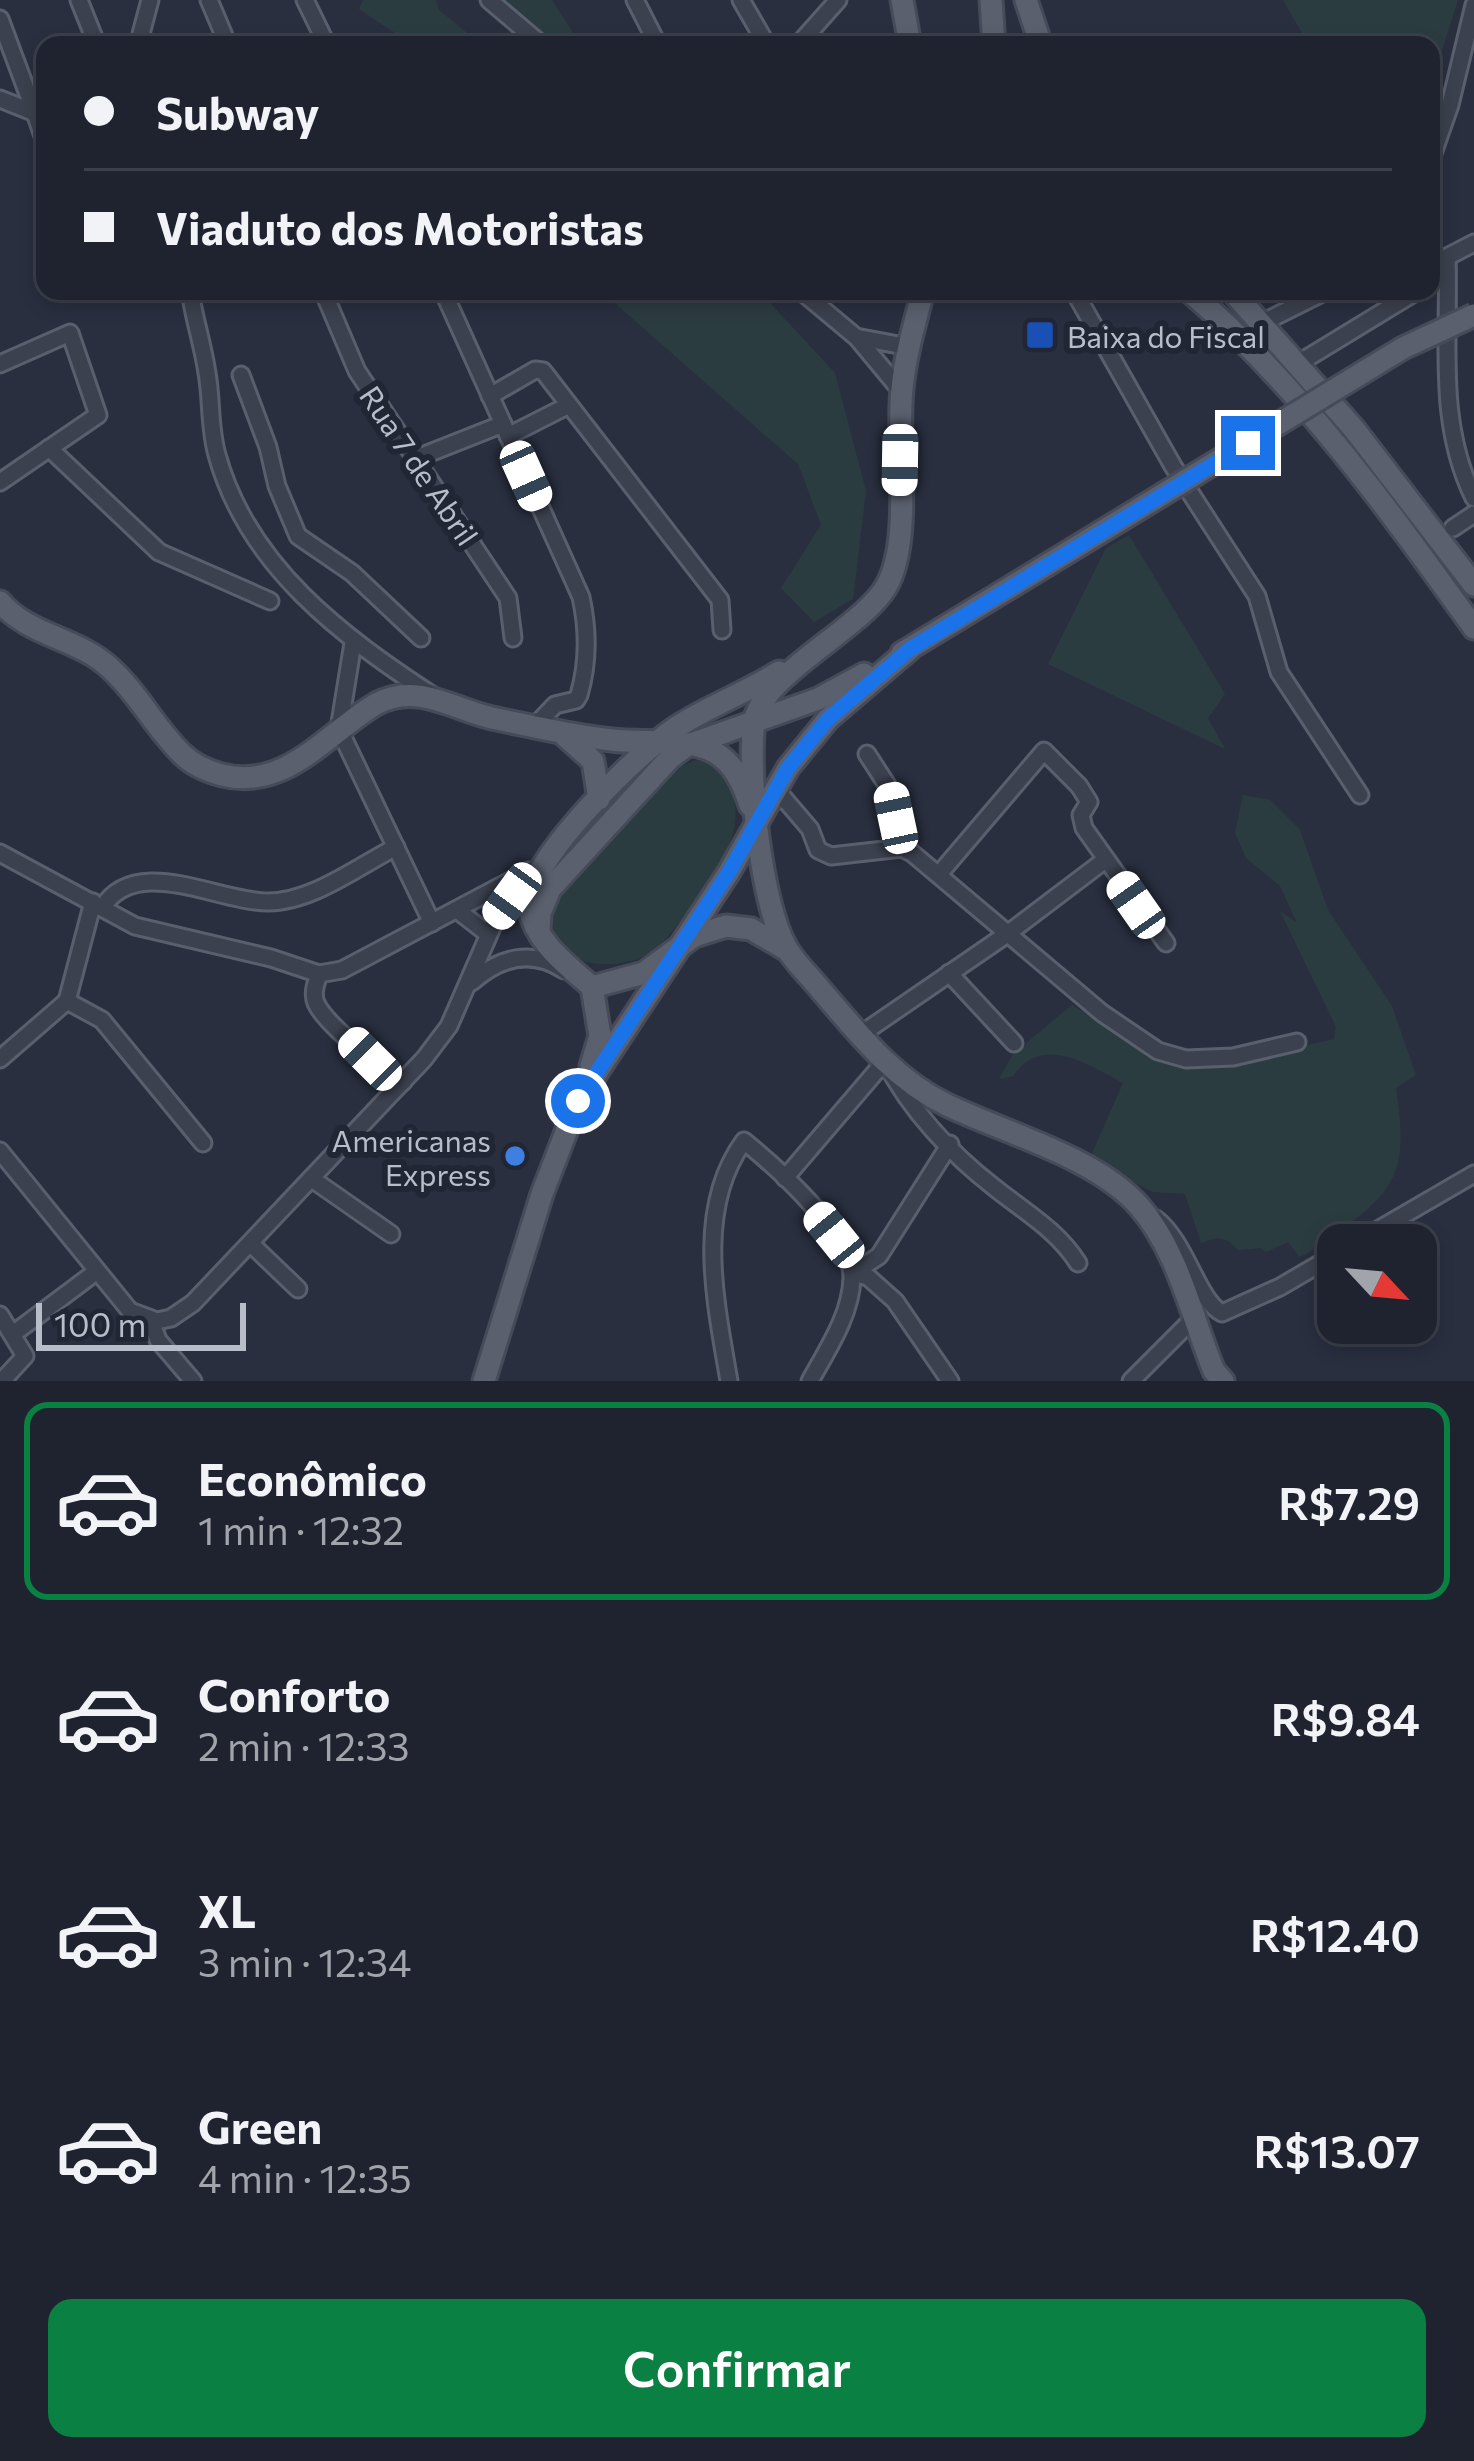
<!DOCTYPE html>
<html lang="pt">
<head>
<meta charset="utf-8">
<style>
  :root { --surface:#1f232f; --page:#2c2f3b; --text:#f1f3f6; --muted:#a1a4aa; --line:#3c404b; --accent:#0b8043 }
  body { margin:0; font-family:Commissioner,sans-serif; background:var(--page); color:var(--text); height:100vh; display:flex; flex-direction:column; font-size:45px; white-space:nowrap }
  * { box-sizing:border-box; margin:0 }
  p { font-size:39px; color:var(--muted) }
  .icon { flex:none; width:66px; height:66px; fill:none; stroke:currentColor; stroke-width:2; stroke-linecap:round; stroke-linejoin:round }
  .map { position:relative; height:1381px; overflow:hidden }
  .side { display:flex; flex-direction:column; background:var(--surface); flex:1 }
  .side>* { flex:none }
  .hud { position:absolute; left:36px; top:36px; width:1404px; height:264px; border-radius:24px; box-shadow:0 6px 18px #0003,0 0 0 3px var(--line); display:grid; align-content:center; height:264px; padding:0 48px; background:var(--surface) }
  .needle { width:78px; rotate:116deg }
  .fabs { position:absolute; left:1317px; top:1224px; display:grid; gap:24px }
  .fabs a { display:grid; place-items:center; width:120px; height:120px; border-radius:24px; background:var(--surface); box-shadow:0 6px 18px #0003,0 0 0 3px var(--line); font-size:60px }
  .scale { position:absolute; left:36px; bottom:30px; width:210px; box-sizing:border-box; padding-left:12px; border:6px solid #b9bdca; border-top:0; font-size:33px; line-height:42px; white-space:nowrap; color:#b9bdca; -webkit-text-stroke:9px #212635; paint-order:stroke }
  .end { position:absolute; width:54px; height:54px; margin:-27px; border:15px solid #1a73e8; background:#fff; box-shadow:0 0 0 6px #fff }
  .from { border-radius:50% }
  .car { position:absolute; width:36px; height:72px; margin:-36px -18px; border-radius:15px; box-shadow:0 0 9px 3px #0007; background:linear-gradient(#fff 24%,#345 0 40%,#fff 0 76%,#345 0 86%,#fff 0) }
  .hud b { display:flex; align-items:center; gap:42px; height:114px; font-size:45px }
  .hud b+b { border-top:3px solid var(--line) }
  .hud i { width:30px; height:30px; background:var(--text) }
  ul { padding:21px 0 0; list-style:none }
  li { display:flex; align-items:center; gap:36px; height:198px; margin:0 24px 18px; padding:0 24px; border:6px solid transparent; border-radius:24px }
  li div { flex:1 }
  li b { display:block; font-size:45px }
  li em { font-style:normal; font-weight:600 }
  li.active { border-color:var(--accent) }
  li>.icon { width:108px; height:108px; stroke-width:1.5 }
  .button { display:flex; gap:24px; margin-top:auto; padding:24px 48px }
  .button a { flex:1; height:138px; border-radius:24px; background:var(--accent); color:#fff; font-size:48px; font-weight:600; line-height:138px; text-align:center }
  .map>svg:first-child { display:block }
</style>
</head>
<body>
<div class="map">
<svg width="1474" height="1381" viewBox="0 0 1474 1381">
  <rect width="100%" height="100%" fill="#292f3f"/>
  <g fill="#2b3c41">
    <path d="M363 0H436L439 10 482 45H413L359 9Z"/>
    <path d="M495 0H552L581 45H544Z"/>
    <path d="M1283 0H1458L1431 85V45H1309Z"/>
    <path d="M601 291H759L835 373 866 491 853 599 814 622 781 588 821 525 798 464Z"/>
    <path d="M1129 535 1225 694 1208 718 1225 749 1048 664 1106 548Z"/>
    <path d="M696 760C709 763 718 769 726 781 761 836 690 906 660 947 617 979 537 968 551 903L672 770Z"/>
    <path d="M1243 795 1270 800 1300 830 1328 910 1392 1006 1416 1075 1396 1088C1407 1163 1402 1189 1337 1232 1325 1240 1311 1253 1299 1257L1288 1242 1266 1252 1261 1248 1238 1250C1226 1236 1218 1236 1201 1243L1185 1194 1153 1192 1089 1160 1123 1083C1089 1065 1042 1033 1013 1076L999 1079 1013 1054 1072 1005C1097 1018 1120 1039 1146 1049 1198 1070 1280 1052 1334 1039L1336 1027 1280 911 1297 923 1280 886 1246 858 1235 833Z"/>
  </g>
  <g fill="none" stroke-linecap="round" stroke-linejoin="round">
    <defs>
      <g id="minor">
        <path d="M79 0 97 45"/>
        <path d="M209 0 228 45"/>
        <path d="M305 0 327 45"/>
        <path d="M489 0 542 45"/>
        <path d="M635 0 658 45"/>
        <path d="M741 0 767 45"/>
        <path d="M0 19 35 113"/>
        <path d="M138 45 150 0"/>
        <path d="M798 45 838 0"/>
        <path d="M0 99 35 113 45 142"/>
        <path d="M1431 159 1450 105 1474 5"/>
        <path d="M1447 257C1450 339 1436 421 1474 498"/>
        <path d="M1447 257 1474 243"/>
        <path d="M1431 282 1447 272"/>
        <path d="M190 291C194 319 203 345 207 373 212 400 209 427 217 455 248 567 343 637 435 697"/>
        <path d="M323 291 357 371 508 598 513 638"/>
        <path d="M443 291 581 597C588 629 588 664 579 695L576 700 555 705 536 725"/>
        <path d="M801 291 856 337 909 347"/>
        <path d="M1074 291 1173 466 1257 596 1279 672 1360 795"/>
        <path d="M1264 322 1326 291"/>
        <path d="M858 339 902 392"/>
        <path d="M1299 363 1417 291"/>
        <path d="M0 364 70 333 98 415 0 482"/>
        <path d="M241 375 268 447 277 486 298 536 352 573 421 638"/>
        <path d="M490 396 535 370 543 371 720 600 722 630"/>
        <path d="M508 436 569 405"/>
        <path d="M49 448 159 552 270 601"/>
        <path d="M417 458 503 424"/>
        <path d="M1453 528 1474 514"/>
        <path d="M353 643 339 729 432 923"/>
        <path d="M867 754 889 788 902 848"/>
        <path d="M775 788 810 829 818 850 831 856 902 848 912 853 1102 1013 1158 1051 1186 1059 1233 1057 1297 1042"/>
        <path d="M0 853 135 926 271 958 319 974 342 970 529 871"/>
        <path d="M940 873 1044 751 1079 786 1089 802 1081 815 1084 828 1166 943"/>
        <path d="M102 908C136 853 217 902 268 902 312 902 357 867 396 847"/>
        <path d="M457 910 488 934"/>
        <path d="M949 973 1014 1043"/>
        <path d="M319 974C316 983 312 993 316 1003 325 1024 382 1069 403 1082"/>
        <path d="M472 982C500 957 532 949 564 970"/>
        <path d="M67 1001 102 1020 203 1143"/>
        <path d="M67 1001 93 902"/>
        <path d="M860 1035 1010 932 1105 860"/>
        <path d="M0 1059 67 1001"/>
        <path d="M0 1151 130 1311 157 1321 171 1318 193 1303 424 1059 449 1026 497 916 533 872"/>
        <path d="M785 1178 885 1061C910 1110 951 1154 995 1188 1025 1212 1057 1230 1078 1263"/>
        <path d="M312 1179 391 1234"/>
        <path d="M1156 1219C1186 1242 1198 1301 1222 1313L1280 1287 1338 1253"/>
        <path d="M251 1244 298 1289"/>
        <path d="M1352 1245 1474 1174"/>
        <path d="M853 1273 879 1256 950 1144"/>
        <path d="M853 1273 868 1277 895 1301 950 1381"/>
        <path d="M0 1315 25 1356 2 1381"/>
        <path d="M151 1321 158 1340 193 1381"/>
        <path d="M13 1334 97 1271"/>
        <path d="M729 1381C716 1304 694 1209 744 1141 776 1167 853 1235 852 1278 851 1315 827 1350 810 1381"/>
        <path d="M1131 1381 1193 1319"/>
      </g>
      <g id="major">
        <path d="M902 0 910 45"/>
        <path d="M991 0 994 45"/>
        <path d="M1026 0 1041 45"/>
        <path d="M923 291C915 323 905 356 902 389 896 444 913 541 886 587 861 629 760 676 754 723 747 773 761 903 786 947 794 962 809 975 820 989 858 1033 893 1079 947 1105 1005 1133 1096 1157 1139 1206 1178 1250 1192 1318 1214 1371L1223 1381"/>
        <path d="M1189 291C1300 386 1389 510 1474 628"/>
        <path d="M1232 291 1354 429 1474 585"/>
        <path d="M0 602C29 636 78 638 110 668 138 693 155 728 182 754 193 765 207 771 222 775 286 791 327 733 376 704 418 682 452 709 492 718 531 726 572 736 612 740 643 744 686 737 714 752 734 763 743 784 750 805"/>
        <path d="M902 653 1014 585"/>
        <path d="M564 735 593 761 599 799"/>
        <path d="M539 930 540 913 550 889 670 758 686 746 818 699 864 674"/>
        <path d="M592 987C567 965 535 942 529 907 522 865 643 747 680 725 712 705 747 692 779 672"/>
        <path d="M592 987 644 973 694 936 726 926 751 929 787 950"/>
        <path d="M591 1066 600 1036 592 987"/>
        <path d="M484 1381 542 1194 578 1101 729 872 788 768 828 719 910 649"/>
      </g>
    </defs>
    <use href="#minor" stroke="#5a5f6d" stroke-width="21"/>
    <use href="#major" stroke="#464a59" stroke-width="27"/>
    <use href="#minor" stroke="#3c414f" stroke-width="15"/>
    <use href="#major" stroke="#5b606f" stroke-width="21"/>
    <defs>
      <path id="major-bridge" d="M1014 585 1403 348 1474 315"/>
    </defs>
    <use href="#major-bridge" stroke="#464a59" stroke-width="27" stroke-linecap="butt"/>
    <use href="#major-bridge" stroke="#5b606f" stroke-width="21"/>
  </g>
  <g fill="none" stroke-linecap="round" stroke-linejoin="round">
    <path stroke="#1a73e8" stroke-width="15" d="M578 1101 729 872 788 768 828 719 910 649 1248 443"/>
  </g>
  <rect fill="#1a4fb4" stroke="#212635" stroke-width="4.5" x="1025" y="320" width="30" height="30" rx="6"/>
  <circle fill="#3f7fe0" stroke="#212635" stroke-width="4.5" cx="515" cy="1156" r="12"/>
  <g text-anchor="middle" dominant-baseline="central" stroke-width="12" stroke-linejoin="round" paint-order="stroke">
    <g font-size="30" fill="#b9bdca" stroke="#212635" text-anchor="start">
      <text x="1067" y="335">Baixa do Fiscal</text>
      <text x="491" y="1139" text-anchor="end">Americanas<tspan x="491" dy="34">Express</tspan></text>
    </g>
    <g font-size="30" fill="#b9bdca" stroke="#212635">
      <text transform="translate(420 465) rotate(56)">Rua 7 de Abril</text>
    </g>
  </g>
</svg>
<div class="fabs">
<a><svg class="needle" viewBox="-14 -14 28 28"><path d="M0-13l5 13h-10z" fill="#e53935"/><path d="M0 13l5-13h-10z" fill="#a1a4aa"/></svg></a>
</div>
<div class="scale">100 m</div>
<i class="end from" style="left:578px;top:1101px"></i>
<i class="end" style="left:1248px;top:443px"></i>
<i class="car" style="left:900px;top:460px;rotate:181deg"></i>
<i class="car" style="left:526px;top:476px;rotate:156deg"></i>
<i class="car" style="left:896px;top:818px;rotate:348deg"></i>
<i class="car" style="left:512px;top:896px;rotate:216deg"></i>
<i class="car" style="left:1136px;top:905px;rotate:325deg"></i>
<i class="car" style="left:370px;top:1059px;rotate:315deg"></i>
<i class="car" style="left:834px;top:1235px;rotate:321deg"></i>
<div class="hud">
<b><i class="from"></i>Subway</b>
<b><i></i>Viaduto dos Motoristas</b>
</div>
</div>
<section class="side">
<ul>
<li class="active"><svg class="icon" aria-label="car" viewBox="0 0 24 24"><path d="M5 17H2v-5l4-1 3-4h7l3 4 3 1v5h-3M9 17h6M6 11h13"/><circle cx="7" cy="17" r="2"/><circle cx="17" cy="17" r="2"/></svg><div><b>Econômico</b><p>1 min · 12:32</p></div><em>R$7.29</em></li>
<li><svg class="icon" aria-label="car" viewBox="0 0 24 24"><path d="M5 17H2v-5l4-1 3-4h7l3 4 3 1v5h-3M9 17h6M6 11h13"/><circle cx="7" cy="17" r="2"/><circle cx="17" cy="17" r="2"/></svg><div><b>Conforto</b><p>2 min · 12:33</p></div><em>R$9.84</em></li>
<li><svg class="icon" aria-label="car" viewBox="0 0 24 24"><path d="M5 17H2v-5l4-1 3-4h7l3 4 3 1v5h-3M9 17h6M6 11h13"/><circle cx="7" cy="17" r="2"/><circle cx="17" cy="17" r="2"/></svg><div><b>XL</b><p>3 min · 12:34</p></div><em>R$12.40</em></li>
<li><svg class="icon" aria-label="car" viewBox="0 0 24 24"><path d="M5 17H2v-5l4-1 3-4h7l3 4 3 1v5h-3M9 17h6M6 11h13"/><circle cx="7" cy="17" r="2"/><circle cx="17" cy="17" r="2"/></svg><div><b>Green</b><p>4 min · 12:35</p></div><em>R$13.07</em></li>
</ul>
<div class="button"><a>Confirmar</a></div>
</section>
</body>
</html>
